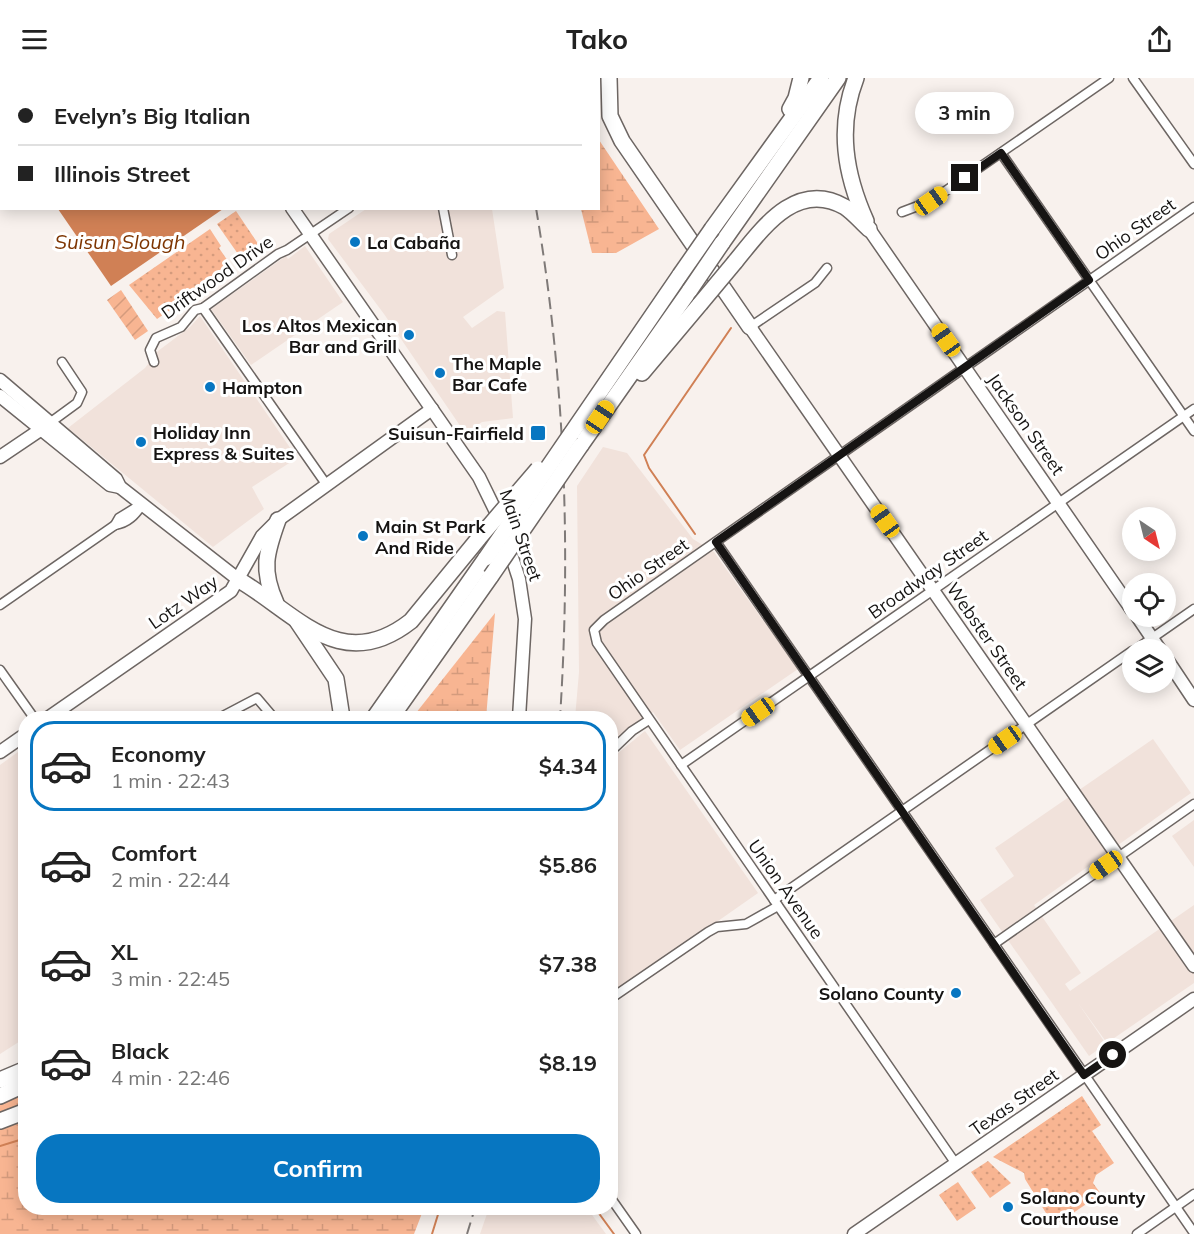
<!DOCTYPE html>
<html lang="en">
<head>
<meta charset="utf-8">
<style>
  :root { --surface:#fff; --page:#f2f2f2; --text:#222; --muted:#767676; --line:#e0e0e0; --accent:#0776c1 }
  body { margin:0; font-family:Mulish,sans-serif; background:var(--page); color:var(--text); height:100vh; display:flex; flex-direction:column; font-size:22px; white-space:nowrap }
  * { box-sizing:border-box; margin:0 }
  p { font-size:20px; color:var(--muted) }
  .icon { flex:none; width:33px; height:33px; fill:none; stroke:currentColor; stroke-width:2; stroke-linecap:round; stroke-linejoin:round }
  .map { position:relative; flex:1; overflow:hidden }
  .panel { position:absolute; left:18px; top:633px; width:600px; height:504px; display:flex; flex-direction:column; background:var(--surface); border-radius:24px; box-shadow:0 3px 15px #0003 }
  .panel>* { flex:none }
  .guide { position:absolute; left:0px; top:0px; width:600px; height:132px; box-shadow:0 3px 15px #0003; display:grid; align-content:center; height:132px; padding:0 18px; background:var(--surface) }
  .needle { width:39px; rotate:145deg }
  .fabs { position:absolute; left:1122px; top:429px; display:grid; gap:12px }
  .fabs a { display:grid; place-items:center; width:54px; height:54px; border-radius:50%; background:var(--surface); box-shadow:0 3px 15px #0003; font-size:30px }
  .end { position:absolute; width:27px; height:27px; margin:-14px; border:8px solid #161413; background:#fff; box-shadow:0 0 0 3px #fff }
  .from { border-radius:50% }
  .bubble { position:absolute; height:42px; border-radius:21px; background:var(--surface); box-shadow:0 3px 15px #0003; font-size:20px; font-weight:700; line-height:42px; text-align:center }
  .car { position:absolute; width:18px; height:36px; margin:-18px -9px; border-radius:8px; box-shadow:0 0 4px 2px #0007; background:linear-gradient(#f5c518 24%,#345 0 40%,#f5c518 0 76%,#345 0 86%,#f5c518 0) }
  .guide b { display:flex; align-items:center; gap:21px; height:57px; font-size:22px }
  .guide b+b { border-top:2px solid var(--line) }
  .guide i { width:15px; height:15px; background:var(--text) }
  ul { padding:10px 0 0; list-style:none }
  li { display:flex; align-items:center; gap:18px; height:90px; margin:0 12px 9px; padding:0 6px; border:3px solid transparent; border-radius:24px }
  li div { flex:1 }
  li b { display:block; font-size:22px }
  li em { font-style:normal; font-weight:700 }
  li.current { border-color:var(--accent) }
  li>.icon { width:54px; height:54px; stroke-width:1.5 }
  .primary-button { display:flex; gap:12px; margin-top:auto; padding:12px 18px }
  .primary-button a { flex:1; height:69px; border-radius:24px; background:var(--accent); color:#fff; font-size:24px; font-weight:700; line-height:69px; text-align:center }
  header { display:flex; justify-content:space-between; align-items:center; height:78px; padding:0 18px; background:var(--surface); font-size:27px; font-weight:700 }
  .map>svg:first-child { display:block }
</style>
</head>
<body>
<header><svg class="icon" aria-label="menu" viewBox="0 0 24 24"><path d="M4 6h16M4 12h16M4 18h16"/></svg>Tako<svg class="icon" aria-label="share" viewBox="0 0 24 24"><path d="M12 15V3M7 8l5-5 5 5M5 13v7h14v-7"/></svg></header>
<div class="map">
<svg width="1194" height="1156" viewBox="0 0 1194 1156">
  <defs>
    <pattern id="grass-dots" width="8" height="8" patternUnits="userSpaceOnUse" patternTransform="scale(1.5)"><rect width="8" height="8" fill="#f8b592"/><path d="M2 2h.1M6 6h.1" fill="none" stroke="#d49b7d" stroke-width="1.8" stroke-linecap="round"/></pattern>
    <pattern id="wetland-marsh" width="20" height="14" patternUnits="userSpaceOnUse" patternTransform="scale(1.5)"><rect width="20" height="14" fill="#f8b592"/><path d="M1 5h8M5 5V1M11 12h8M15 12V8" fill="none" stroke="#d49b7d"/></pattern>
    <pattern id="garden-furrows" width="10" height="10" patternUnits="userSpaceOnUse" patternTransform="scale(1.5)"><rect width="10" height="10" fill="#f8b592"/><path d="M-1 1l2-2M0 10L10 0M9 11l2-2" fill="none" stroke="#d49b7d"/></pattern>
  </defs>
  <rect width="100%" height="100%" fill="#f8f1ed"/>
  <g fill="#f1e2db">
    <path d="M283 0H469V1L281 2Z"/>
    <path d="M366 131H492L504 210 463 239 472 250 497 233 505 234 513 340 482 344 465 355 384 236 328 161 329 156Z"/>
    <path d="M305 168 343 224 251 287 211 231 286 178 288 181Z"/>
    <path d="M200 238 297 380 252 409 264 431 213 469 68 350 145 290 158 273 190 249Z"/>
    <path d="M603 369 627 375 693 461 714 474 798 591 680 672 653 634 629 652 611 673 610 640H575L579 594 577 408Z"/>
    <path d="M645 653 758 815 611 918V686L617 676Z"/>
    <path d="M1153 661 1191 715 1034 827 1081 895 1065 906 1070 913 1194 827V905L1107 965 1078 925 1106 966 1089 978 980 822 1014 798 995 770Z"/>
    <path d="M25 669V960L0 976V687Z"/>
    <path d="M1194 742V789L1172 758Z"/>
    <path d="M489 1130H587L606 1156H480Z"/>
  </g>
  <g fill="url(#grass-dots)">
    <path d="M236 133 263 173 245 186 217 146Z"/>
    <path d="M210 151 221 168 219 170 232 189 157 241 129 207Z"/>
    <path d="M1082 1018 1101 1047 1092 1053 1114 1085 1096 1097 1093 1105 1101 1116 1054 1148 1025 1101 1024 1095 993 1079Z"/>
    <path d="M988 1083 1011 1105 990 1120 971 1094Z"/>
    <path d="M958 1104 976 1130 957 1143 939 1117Z"/>
  </g>
  <g fill="url(#wetland-marsh)">
    <path d="M599 62 659 151 616 175H592L581 131 598 130Z"/>
    <path d="M495 535 486 640H412Z"/>
    <path d="M25 1003 26 1130H424L414 1156H0V1015Z"/>
  </g>
  <path fill="url(#garden-furrows)" d="M121 212 148 253 135 262 107 222Z"/>
  <g fill="#d08055">
    <path d="M0 0H142L143 1 2 2 1 63Z"/>
    <path d="M58 131H223L111 208Z"/>
  </g>
  <g fill="none" stroke-linecap="round" stroke-linejoin="round">
    <g stroke="#d08055" stroke-width="2">
      <path d="M695 456 649 390 644 377 731 250"/>
      <path d="M0 1068 26 1060"/>
      <path d="M595 1130 614 1156"/>
      <path d="M432 1156 440 1130"/>
    </g>
    <defs>
      <g id="street">
        <path d="M359 0 360 2"/>
        <path d="M416 0V2"/>
        <path d="M1133 0 1194 86"/>
        <path d="M213 2 215 0"/>
        <path d="M267 2 269 0"/>
        <path d="M1001 75 1194 353"/>
        <path d="M443 130 452 177"/>
        <path d="M902 134 931 123 1109 0"/>
        <path d="M203 230 326 406"/>
        <path d="M750 249 815 205 827 190"/>
        <path d="M154 284 150 272 156 260 181 249 195 232 203 230 278 176 287 172 349 130"/>
        <path d="M51 344 77 325 82 314 62 284"/>
        <path d="M115 447 119 440 140 427"/>
        <path d="M716 464 1194 1155"/>
        <path d="M0 527 115 447C128 445 135 437 142 427"/>
        <path d="M1135 572 1194 531"/>
        <path d="M0 592 34 640"/>
        <path d="M219 640 257 620 274 640"/>
        <path d="M610 674 632 653 649 642"/>
        <path d="M681 687 1194 331"/>
        <path d="M774 822 1132 573"/>
        <path d="M994 866 1194 726"/>
        <path d="M610 921 708 854 717 849 746 846 778 828"/>
        <path d="M956 1086 597 565 594 552 604 542 1194 129"/>
        <path d="M610 1119 636 1156"/>
        <path d="M1137 1156 1194 1116"/>
      </g>
      <g id="secondary">
        <path d="M202 0 203 2"/>
        <path d="M292 130 479 399 500 442"/>
        <path d="M869 151 1132 532"/>
        <path d="M750 249 1194 888"/>
        <path d="M0 302 116 401 120 409 239 502"/>
        <path d="M0 318 110 407 120 409"/>
        <path d="M0 379 46 348"/>
        <path d="M507 464 519 501 525 541 519 640"/>
        <path d="M1137 538 1160 572"/>
        <path d="M1166 580 1194 622"/>
        <path d="M48 640 231 513 262 458 278 442 432 331"/>
        <path d="M0 674 26 656"/>
        <path d="M854 1156 1194 921"/>
      </g>
      <g id="highway">
        <path d="M609 0 610 38 622 63 750 249"/>
        <path d="M856 0C837 49 845 96 866 143"/>
        <path d="M790 31 796 20 801 0"/>
        <path d="M712 151 821 0"/>
        <path d="M722 165 838 0"/>
        <path d="M735 184C762 151 796 101 845 129 854 135 861 144 869 151"/>
        <path d="M642 295 700 226"/>
        <path d="M571 356 680 197"/>
        <path d="M581 367 690 212"/>
        <path d="M239 502C297 536 341 598 411 543L479 460"/>
        <path d="M276 525C261 492 266 475 278 442"/>
        <path d="M297 543 336 601 342 640"/>
        <path d="M374 640 486 480"/>
        <path d="M391 640 491 498"/>
        <path d="M0 1002 26 991"/>
        <path d="M0 1018 26 1006"/>
        <path d="M0 1043 26 1033"/>
      </g>
    </defs>
    <use href="#street" stroke="#6d6663" stroke-width="11"/>
    <use href="#secondary" stroke="#6d6663" stroke-width="15"/>
    <use href="#highway" stroke="#6d6663" stroke-width="18"/>
    <use href="#street" stroke="#fff" stroke-width="8"/>
    <use href="#secondary" stroke="#fff" stroke-width="12"/>
    <use href="#highway" stroke="#fff" stroke-width="15"/>
    <g stroke="#7f7a78" stroke-width="2" stroke-dasharray="12 6" stroke-linecap="butt">
      <path d="M506 0V2"/>
      <path d="M536 130C565 301 571 468 560 640"/>
      <path d="M467 1156 475 1130"/>
    </g>
    <defs>
      <g id="highway-bridge">
        <path d="M680 197 712 151"/>
        <path d="M690 212 722 165"/>
        <path d="M700 226 735 184"/>
        <path d="M479 460 538 391"/>
        <path d="M486 480 571 356"/>
        <path d="M491 498 581 367"/>
      </g>
    </defs>
    <use href="#highway-bridge" stroke="#6d6663" stroke-width="18" stroke-linecap="butt"/>
    <use href="#highway-bridge" stroke="#fff" stroke-width="15"/>
  </g>
  <g fill="none" stroke-linecap="round" stroke-linejoin="round">
    <path stroke="#161413" stroke-width="8" d="M965 100 1001 75 1089 202 716 464 1084 997 1113 977"/>
  </g>
  <g fill="#0776c1" stroke="#fff" stroke-width="2">
    <circle cx="355" cy="164" r="6"/>
    <circle cx="409" cy="257" r="6"/>
    <circle cx="440" cy="295" r="6"/>
    <circle cx="210" cy="309" r="6"/>
    <rect x="530" y="347" width="16" height="16" rx="3"/>
    <circle cx="141" cy="364" r="6"/>
    <circle cx="363" cy="458" r="6"/>
    <circle cx="956" cy="915" r="6"/>
    <circle cx="1008" cy="1129" r="6"/>
  </g>
  <g text-anchor="middle" dominant-baseline="central" stroke-width="6" stroke-linejoin="round" paint-order="stroke">
    <g font-size="18" fill="#161413" stroke="#fff">
      <text transform="translate(1135 151) rotate(-35)">Ohio Street</text>
      <text transform="translate(217 199) rotate(-35)">Driftwood Drive</text>
      <text transform="translate(1026 346) rotate(55)">Jackson Street</text>
      <text transform="translate(521 457) rotate(71)">Main Street</text>
      <text transform="translate(648 491) rotate(-35)">Ohio Street</text>
      <text transform="translate(928 496) rotate(-35)">Broadway Street</text>
      <text transform="translate(183 524) rotate(-35)">Lotz Way</text>
      <text transform="translate(987 558) rotate(55)">Webster Street</text>
      <text transform="translate(786 811) rotate(55)">Union Avenue</text>
      <text transform="translate(1014 1024) rotate(-35)">Texas Street</text>
    </g>
    <g font-size="18" font-weight="bold" fill="#161413" stroke="#fff" text-anchor="start">
      <text x="367" y="164">La Cabaña</text>
      <text x="397" y="247" text-anchor="end">Los Altos Mexican<tspan x="397" dy="21">Bar and Grill</tspan></text>
      <text x="452" y="285">The Maple<tspan x="452" dy="21">Bar Cafe</tspan></text>
      <text x="222" y="309">Hampton</text>
      <text x="153" y="354">Holiday Inn<tspan x="153" dy="21">Express &amp; Suites</tspan></text>
      <text x="524" y="355" text-anchor="end">Suisun-Fairfield</text>
      <text x="375" y="448">Main St Park<tspan x="375" dy="21">And Ride</tspan></text>
      <text x="944" y="915" text-anchor="end">Solano County</text>
      <text x="1020" y="1119">Solano County<tspan x="1020" dy="21">Courthouse</tspan></text>
    </g>
    <g font-size="20" font-style="italic" fill="#7d3400" stroke="#fff">
      <text x="120" y="163">Suisun Slough</text>
    </g>
  </g>
</svg>
<div class="fabs">
<a><svg class="needle" viewBox="-14 -14 28 28"><path d="M0-13l5 13h-10z" fill="#e53935"/><path d="M0 13l5-13h-10z" fill="#767676"/></svg></a>
<a><svg class="icon" aria-label="locate" viewBox="0 0 24 24"><circle cx="12" cy="12" r="6"/><path d="M12 2v4M12 18v4M2 12h4M18 12h4"/></svg></a>
<a><svg class="icon" aria-label="layers" viewBox="0 0 24 24"><path d="M12 4l9 5-9 5-9-5zM3 14l9 5 9-5"/></svg></a>
</div>
<i class="end from" style="left:1113px;top:977px"></i>
<i class="end" style="left:965px;top:100px"></i>
<div class="bubble" style="left:915px;top:14px;width:99px">3 min</div>
<i class="car" style="left:931px;top:123px;rotate:55deg"></i>
<i class="car" style="left:946px;top:262px;rotate:325deg"></i>
<i class="car" style="left:600px;top:339px;rotate:34deg"></i>
<i class="car" style="left:885px;top:443px;rotate:325deg"></i>
<i class="car" style="left:758px;top:634px;rotate:235deg"></i>
<i class="car" style="left:1005px;top:662px;rotate:235deg"></i>
<i class="car" style="left:1106px;top:787px;rotate:235deg"></i>
<div class="guide">
<b><i class="from"></i>Evelyn’s Big Italian</b>
<b><i></i>Illinois Street</b>
</div>
<section class="panel">
<ul>
<li class="current"><svg class="icon" aria-label="car" viewBox="0 0 24 24"><path d="M5 17H2v-5l4-1 3-4h7l3 4 3 1v5h-3M9 17h6M6 11h13"/><circle cx="7" cy="17" r="2"/><circle cx="17" cy="17" r="2"/></svg><div><b>Economy</b><p>1 min · 22:43</p></div><em>$4.34</em></li>
<li><svg class="icon" aria-label="car" viewBox="0 0 24 24"><path d="M5 17H2v-5l4-1 3-4h7l3 4 3 1v5h-3M9 17h6M6 11h13"/><circle cx="7" cy="17" r="2"/><circle cx="17" cy="17" r="2"/></svg><div><b>Comfort</b><p>2 min · 22:44</p></div><em>$5.86</em></li>
<li><svg class="icon" aria-label="car" viewBox="0 0 24 24"><path d="M5 17H2v-5l4-1 3-4h7l3 4 3 1v5h-3M9 17h6M6 11h13"/><circle cx="7" cy="17" r="2"/><circle cx="17" cy="17" r="2"/></svg><div><b>XL</b><p>3 min · 22:45</p></div><em>$7.38</em></li>
<li><svg class="icon" aria-label="car" viewBox="0 0 24 24"><path d="M5 17H2v-5l4-1 3-4h7l3 4 3 1v5h-3M9 17h6M6 11h13"/><circle cx="7" cy="17" r="2"/><circle cx="17" cy="17" r="2"/></svg><div><b>Black</b><p>4 min · 22:46</p></div><em>$8.19</em></li>
</ul>
<div class="primary-button"><a>Confirm</a></div>
</section>
</div>
</body>
</html>
